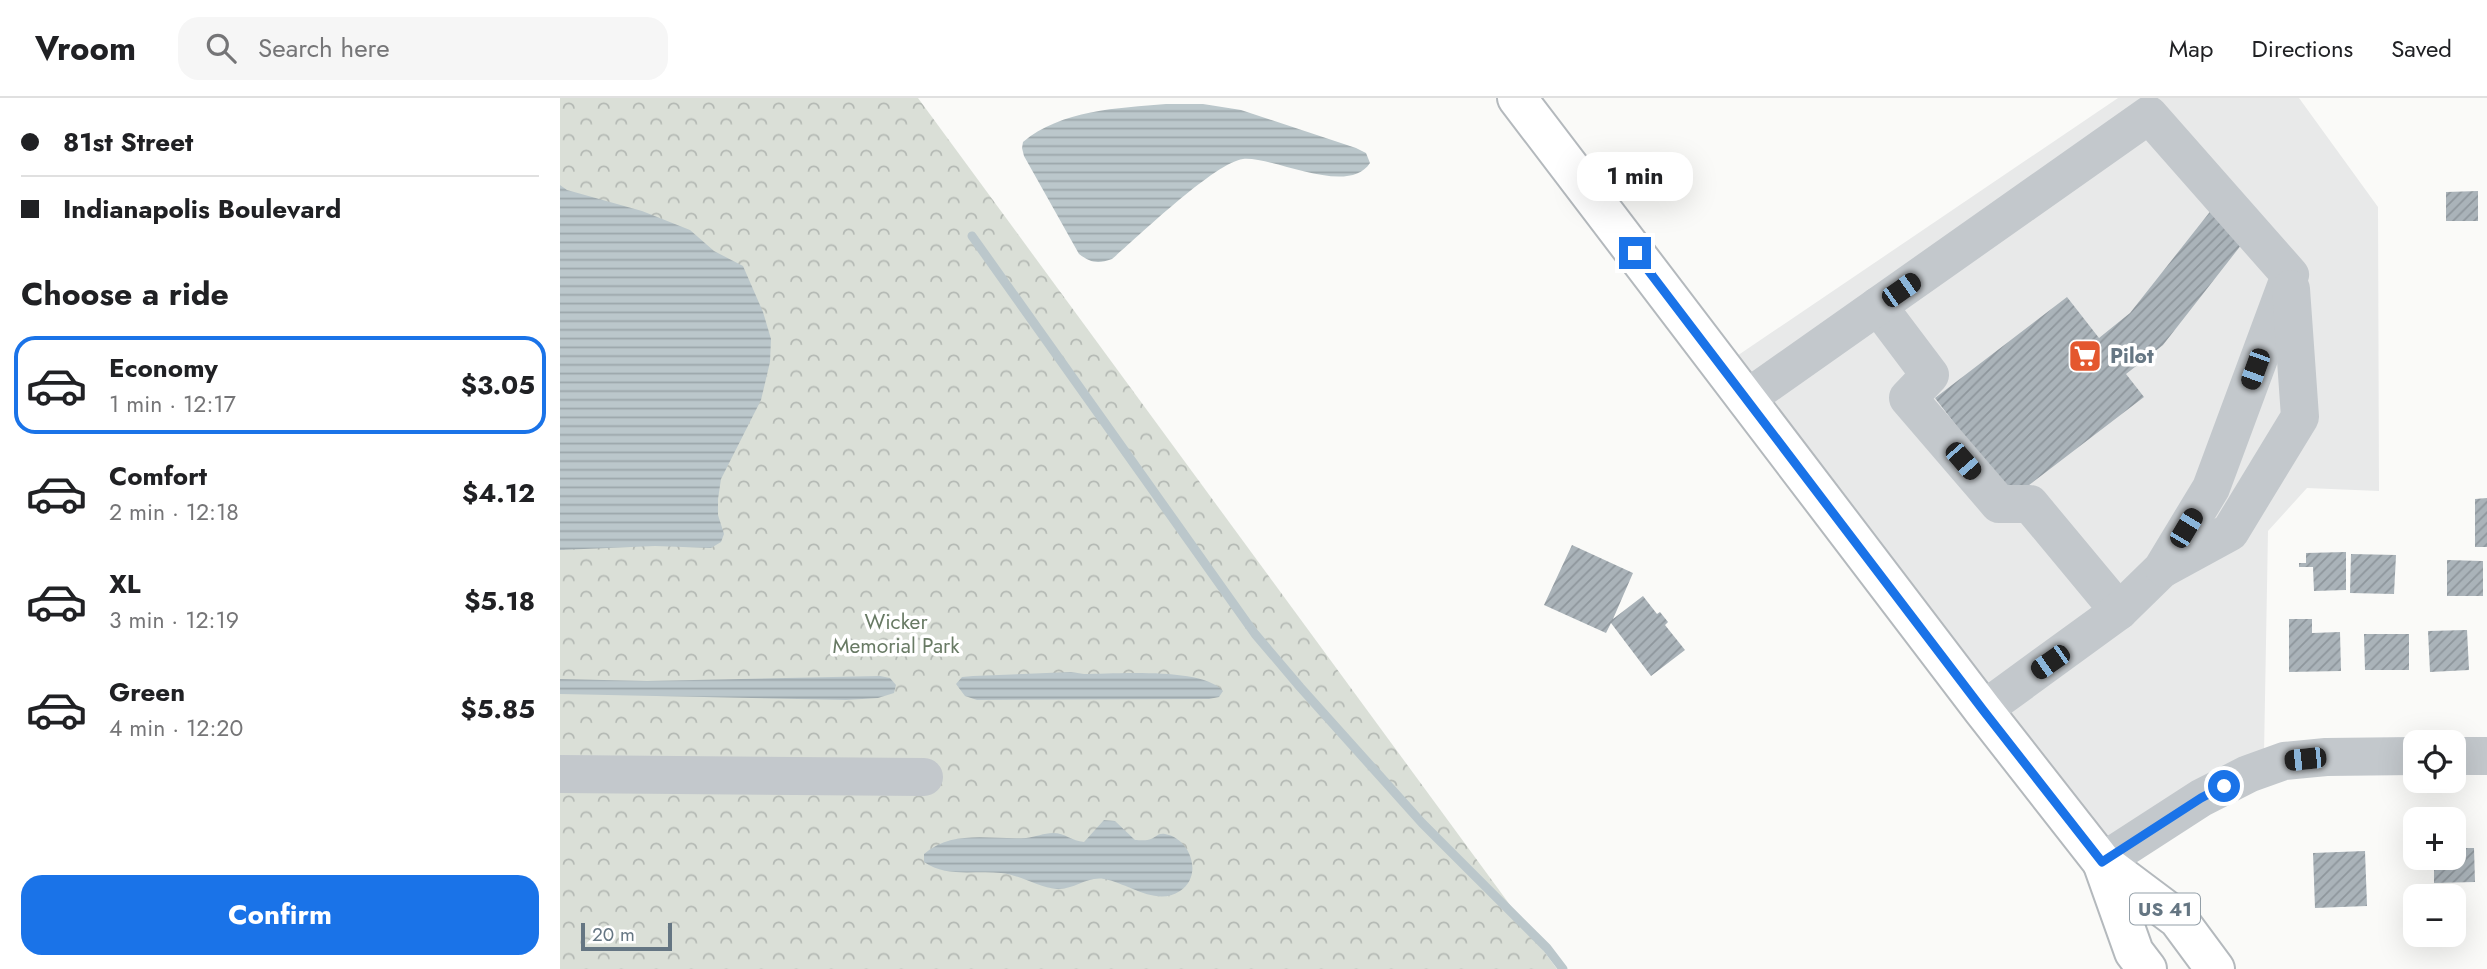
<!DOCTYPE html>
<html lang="en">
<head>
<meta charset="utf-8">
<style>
  :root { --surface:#fff; --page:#f6f6f6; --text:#202124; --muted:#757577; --line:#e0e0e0; --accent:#1a73e8 }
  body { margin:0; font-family:Jost,sans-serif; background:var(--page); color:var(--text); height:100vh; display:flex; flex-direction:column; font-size:26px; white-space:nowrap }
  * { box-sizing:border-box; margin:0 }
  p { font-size:23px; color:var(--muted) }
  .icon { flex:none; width:38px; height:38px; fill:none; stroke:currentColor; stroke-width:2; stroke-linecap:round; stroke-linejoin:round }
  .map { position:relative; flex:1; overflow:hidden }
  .panel { display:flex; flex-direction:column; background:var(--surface); width:560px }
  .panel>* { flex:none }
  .hud { display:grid; align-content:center; height:154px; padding:0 21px; background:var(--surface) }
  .buttons { position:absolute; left:1843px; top:632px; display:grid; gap:14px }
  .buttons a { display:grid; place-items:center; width:63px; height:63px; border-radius:14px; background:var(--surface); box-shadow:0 7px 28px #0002; font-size:35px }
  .scale { position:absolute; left:21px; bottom:18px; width:91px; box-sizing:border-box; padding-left:7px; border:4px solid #657683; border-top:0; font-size:19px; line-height:24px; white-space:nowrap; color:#657683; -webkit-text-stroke:5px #fff; paint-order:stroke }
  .end { position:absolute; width:32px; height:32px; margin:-16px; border:9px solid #1a73e8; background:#fff; box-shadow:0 0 0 4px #fff }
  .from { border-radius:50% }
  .bubble { position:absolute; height:49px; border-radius:21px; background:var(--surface); box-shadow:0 7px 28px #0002; font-size:23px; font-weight:700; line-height:49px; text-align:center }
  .car { position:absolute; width:21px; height:42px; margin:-21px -10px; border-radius:9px; box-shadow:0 0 5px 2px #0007; background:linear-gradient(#222 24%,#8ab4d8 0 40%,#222 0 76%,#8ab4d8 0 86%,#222 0) }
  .hud b { display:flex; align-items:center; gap:24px; height:66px; font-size:26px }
  .hud b+b { border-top:2px solid var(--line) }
  .hud i { width:18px; height:18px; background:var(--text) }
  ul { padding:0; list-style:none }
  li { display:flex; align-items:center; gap:21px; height:98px; margin:0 14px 10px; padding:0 7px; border:4px solid transparent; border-radius:21px }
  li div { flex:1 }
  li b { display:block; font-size:26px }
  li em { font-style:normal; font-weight:700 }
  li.current { border-color:var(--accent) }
  li>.icon { width:63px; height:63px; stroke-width:1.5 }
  h2 { padding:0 21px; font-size:32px; line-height:84px }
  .cta { display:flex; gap:14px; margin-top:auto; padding:14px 21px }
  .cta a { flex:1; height:80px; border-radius:21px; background:var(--accent); color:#fff; font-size:28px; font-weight:700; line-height:80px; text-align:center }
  header { display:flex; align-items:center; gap:42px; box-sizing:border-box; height:98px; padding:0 35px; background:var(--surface); border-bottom:2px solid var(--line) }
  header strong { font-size:33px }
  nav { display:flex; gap:38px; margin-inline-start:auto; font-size:24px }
  .search { width:490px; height:63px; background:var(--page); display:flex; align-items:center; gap:18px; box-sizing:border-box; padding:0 24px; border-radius:21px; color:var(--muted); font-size:26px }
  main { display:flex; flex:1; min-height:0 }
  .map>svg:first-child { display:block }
</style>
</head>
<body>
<header>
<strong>Vroom</strong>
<div class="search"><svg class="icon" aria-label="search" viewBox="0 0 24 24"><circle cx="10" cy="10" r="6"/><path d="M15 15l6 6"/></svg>Search here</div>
<nav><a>Map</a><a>Directions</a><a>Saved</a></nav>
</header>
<main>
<section class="panel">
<div class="hud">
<b><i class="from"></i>81st Street</b>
<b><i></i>Indianapolis Boulevard</b>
</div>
<h2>Choose a ride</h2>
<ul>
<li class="current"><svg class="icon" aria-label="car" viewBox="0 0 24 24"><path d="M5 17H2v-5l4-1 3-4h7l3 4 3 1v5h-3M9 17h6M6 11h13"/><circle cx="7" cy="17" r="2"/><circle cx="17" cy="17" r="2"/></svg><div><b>Economy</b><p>1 min · 12:17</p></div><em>$3.05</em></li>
<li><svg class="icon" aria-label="car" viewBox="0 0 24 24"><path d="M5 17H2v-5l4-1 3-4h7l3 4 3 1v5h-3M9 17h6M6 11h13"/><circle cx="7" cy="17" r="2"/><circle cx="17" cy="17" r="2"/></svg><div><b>Comfort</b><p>2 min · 12:18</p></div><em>$4.12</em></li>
<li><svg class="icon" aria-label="car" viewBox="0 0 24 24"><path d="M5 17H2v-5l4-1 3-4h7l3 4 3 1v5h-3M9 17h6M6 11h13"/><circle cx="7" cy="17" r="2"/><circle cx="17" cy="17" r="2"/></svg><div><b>XL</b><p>3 min · 12:19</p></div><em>$5.18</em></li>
<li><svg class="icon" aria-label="car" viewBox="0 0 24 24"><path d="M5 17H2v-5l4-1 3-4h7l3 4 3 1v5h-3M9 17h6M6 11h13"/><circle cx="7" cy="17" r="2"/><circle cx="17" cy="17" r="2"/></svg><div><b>Green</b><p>4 min · 12:20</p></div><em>$5.85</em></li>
</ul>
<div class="cta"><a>Confirm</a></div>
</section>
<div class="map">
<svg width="1927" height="871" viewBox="0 0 1927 871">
  <defs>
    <pattern id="park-crowns" width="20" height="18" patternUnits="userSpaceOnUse" patternTransform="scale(1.75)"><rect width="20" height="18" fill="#dadfd7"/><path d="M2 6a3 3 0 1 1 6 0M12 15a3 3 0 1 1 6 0" fill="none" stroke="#b4b9b4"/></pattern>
    <pattern id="water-rules" width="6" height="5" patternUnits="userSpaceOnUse" patternTransform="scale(1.75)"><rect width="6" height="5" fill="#bbc7cb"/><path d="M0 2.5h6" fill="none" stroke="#9ca6aa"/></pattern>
    <pattern id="building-hatch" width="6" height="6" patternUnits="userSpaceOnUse" patternTransform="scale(1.75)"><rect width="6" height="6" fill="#aab3b9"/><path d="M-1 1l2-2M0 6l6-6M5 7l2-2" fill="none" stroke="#8e969c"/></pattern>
  </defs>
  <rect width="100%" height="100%" fill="#fafaf8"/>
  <path fill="#e8e9e9" d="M1558 0H1739L1818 109 1819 393 1747 390 1708 433 1704 656 1544 749 1168 264Z"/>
  <path fill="url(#park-crowns)" d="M0 0H358L997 871H0Z"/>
  <g fill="url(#water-rules)">
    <path d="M606 6H643L681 12 796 50 806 55 810 65C788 99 713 58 683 61 654 65 578 139 552 161 538 166 531 165 519 156L464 58 462 50 463 44C501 12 558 10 606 6Z"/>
    <path d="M0 87 7 92 82 113 130 132 154 153 183 168 203 214 211 241 210 264 201 302 161 381 158 401V417L164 436 161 444 151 450 95 448 0 452Z"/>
    <path d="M511 574 524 576C556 576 642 569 663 593L659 599 649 601 417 602 405 598 396 586 402 579 413 578Z"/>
    <path d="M320 578 330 580 336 587 334 595 318 600 286 602 0 596V581L87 583Z"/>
    <path d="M544 722 555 723 575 742C579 742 587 743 591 741 597 739 597 735 605 736 630 740 644 777 620 793 596 809 568 785 544 781 527 778 514 792 497 791 479 790 461 777 441 775 415 772 387 780 364 764V756C393 731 431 742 466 740 475 739 484 735 493 735 505 735 512 743 524 744Z"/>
  </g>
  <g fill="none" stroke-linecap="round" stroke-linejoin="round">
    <path stroke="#bbc7cb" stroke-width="9" d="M412 138 695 536 740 589 862 725 987 850 1003 871"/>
  </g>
  <g fill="url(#building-hatch)">
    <path d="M1918 93V123H1886V94Z"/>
    <path d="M1660 101 1689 137 1603 247 1566 276 1584 299 1452 400 1375 300 1507 199 1539 240 1570 215Z"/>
    <path d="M1927 400V449H1915V401Z"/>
    <path d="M1012 447 1073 475 1053 521 1083 498 1097 516 1100 514 1108 524 1105 527 1125 552 1091 578 1051 525 1046 535 984 507Z"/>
    <path d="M1786 454V492L1754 493 1753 469H1739V465H1746V455Z"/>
    <path d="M1791 456 1836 457 1834 496 1790 495Z"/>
    <path d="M1887 462 1923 463V498H1887Z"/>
    <path d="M1729 521H1752V535L1780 534 1781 573 1729 574Z"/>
    <path d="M1907 532 1909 572 1870 574 1868 533Z"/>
    <path d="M1804 536H1849V572H1805Z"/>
    <path d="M1894 750H1914L1915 784 1874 785V760H1894Z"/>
    <path d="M1805 753 1807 808 1755 810 1753 755Z"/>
  </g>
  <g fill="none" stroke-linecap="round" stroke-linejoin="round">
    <defs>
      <g id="highway">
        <path d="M957 0 1423 612 1542 764 1618 821 1655 871"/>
        <path d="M1542 764 1574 854 1587 871"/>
      </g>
    </defs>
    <use href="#highway" stroke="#b4b9bd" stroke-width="42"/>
    <g stroke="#c3c8cc" stroke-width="38">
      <path d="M1318 208 1370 277 1348 300 1439 406H1470L1559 513"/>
      <path d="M1186 301 1589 17 1730 177 1651 390 1602 471 1559 513 1423 612"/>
      <path d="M1604 470 1670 434 1740 319 1731 191"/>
      <path d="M1894 658H1927"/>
      <path d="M0 676 364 679"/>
      <path d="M1542 764 1641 700 1688 676 1724 663 1766 659 1855 658"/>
    </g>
    <use href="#highway" stroke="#fff" stroke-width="38"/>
  </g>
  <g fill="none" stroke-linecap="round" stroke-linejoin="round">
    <path stroke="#1a73e8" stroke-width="9" d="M1075 155 1423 612 1542 764 1641 700 1664 688"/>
  </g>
  <defs>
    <symbol id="supermarket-square" viewBox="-11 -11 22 22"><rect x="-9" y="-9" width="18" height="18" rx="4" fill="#e4572e" stroke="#fff"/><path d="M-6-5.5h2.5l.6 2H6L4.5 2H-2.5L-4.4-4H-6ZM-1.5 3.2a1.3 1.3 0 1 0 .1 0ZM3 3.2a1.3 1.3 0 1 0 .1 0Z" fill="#fff"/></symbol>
  </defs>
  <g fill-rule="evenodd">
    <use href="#supermarket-square" x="1506" y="239" width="38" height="38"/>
  </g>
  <g text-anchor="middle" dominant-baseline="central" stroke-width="7" stroke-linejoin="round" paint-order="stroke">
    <rect fill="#fff" stroke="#939fa8" stroke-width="2" x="1570" y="795.5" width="70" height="31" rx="5"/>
    <g font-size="19" font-weight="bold" fill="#657683">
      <text x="1605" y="811">US 41</text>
    </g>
    <g font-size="21" font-weight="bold" fill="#657683" stroke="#fff" text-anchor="start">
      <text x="1550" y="258">Pilot</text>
    </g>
    <g font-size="21" fill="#687a64" stroke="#fff">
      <text x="336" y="524">Wicker<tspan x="336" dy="24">Memorial Park</tspan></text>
    </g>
  </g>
</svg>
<div class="buttons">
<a><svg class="icon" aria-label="locate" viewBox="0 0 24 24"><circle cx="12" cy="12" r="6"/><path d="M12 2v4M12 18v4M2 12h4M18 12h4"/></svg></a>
<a>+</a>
<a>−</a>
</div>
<div class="scale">20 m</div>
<i class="end from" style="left:1664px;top:688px"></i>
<i class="end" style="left:1075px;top:155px"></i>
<div class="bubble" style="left:1017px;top:54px;width:116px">1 min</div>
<i class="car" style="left:1341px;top:192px;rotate:55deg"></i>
<i class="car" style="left:1695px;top:271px;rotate:200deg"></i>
<i class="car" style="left:1403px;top:363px;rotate:139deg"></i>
<i class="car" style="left:1626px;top:430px;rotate:31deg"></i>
<i class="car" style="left:1490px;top:564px;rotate:235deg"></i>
<i class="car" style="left:1745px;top:661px;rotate:264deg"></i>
</div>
</main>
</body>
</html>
